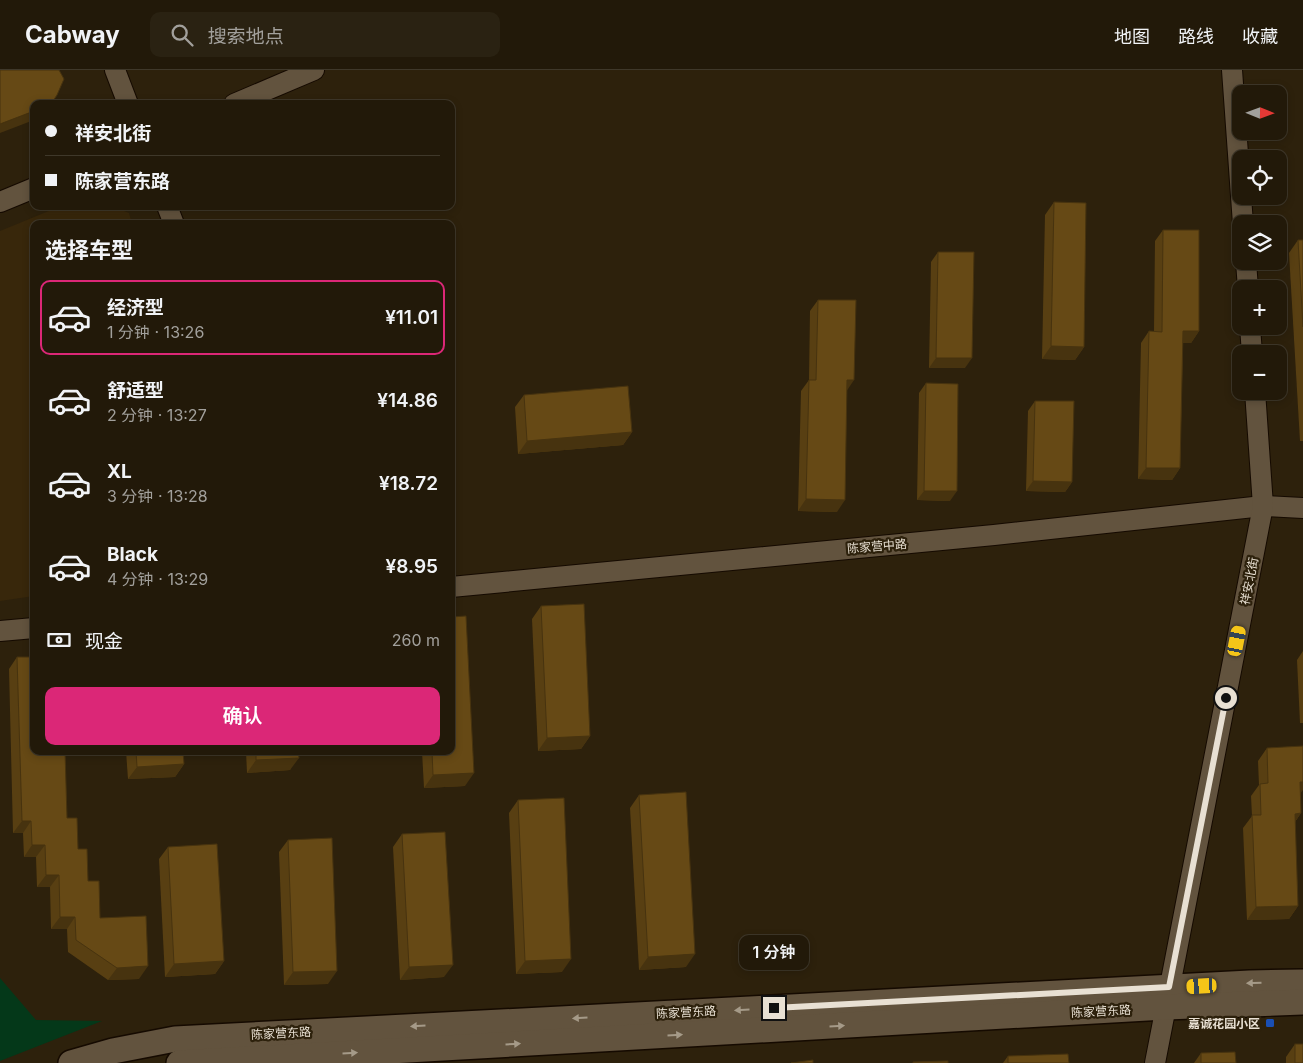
<!DOCTYPE html>
<html lang="zh">
<head>
<meta charset="utf-8">
<style>
  :root { --surface:#221909; --page:#2a2212; --text:#f1f3f6; --muted:#a2a09c; --line:#3f382a; --accent:#db2777 }
  body { margin:0; font-family:Inter,"Noto Sans SC",sans-serif; background:var(--page); color:var(--text); height:100vh; display:flex; flex-direction:column; font-size:19px; white-space:nowrap }
  * { box-sizing:border-box; margin:0 }
  p { font-size:16px; color:var(--muted) }
  .icon { flex:none; width:28px; height:28px; fill:none; stroke:currentColor; stroke-width:2; stroke-linecap:round; stroke-linejoin:round }
  .map { position:relative; flex:1; overflow:hidden }
  .drawer { position:absolute; left:30px; top:150px; width:425px; height:535px; display:flex; flex-direction:column; background:var(--surface); border-radius:10px; box-shadow:0 2px 8px #0003,0 0 0 1px var(--line) }
  .drawer>* { flex:none }
  .banner { position:absolute; left:30px; top:30px; width:425px; height:110px; border-radius:10px; box-shadow:0 2px 8px #0003,0 0 0 1px var(--line); display:grid; align-content:center; height:110px; padding:0 15px; background:var(--surface) }
  .needle { width:32px; rotate:91deg }
  .fabs { position:absolute; left:1232px; top:15px; display:grid; gap:10px }
  .fabs a { display:grid; place-items:center; width:55px; height:55px; border-radius:10px; background:var(--surface); box-shadow:0 2px 8px #0003,0 0 0 1px var(--line); font-size:25px }
  .end { position:absolute; width:22px; height:22px; margin:-11px; border:6px solid #e8e0d3; background:#111; box-shadow:0 0 0 2px #111 }
  .from { border-radius:50% }
  .bubble { position:absolute; height:35px; border-radius:10px; background:var(--surface); box-shadow:0 2px 8px #0003,0 0 0 1px var(--line); font-size:16px; font-weight:600; line-height:35px; text-align:center }
  .car { position:absolute; width:15px; height:30px; margin:-15px -8px; border-radius:6px; box-shadow:0 0 4px 1px #0007; background:linear-gradient(#f5c518 24%,#345 0 40%,#f5c518 0 76%,#345 0 86%,#f5c518 0) }
  .banner b { display:flex; align-items:center; gap:18px; height:48px; font-size:19px }
  .banner b+b { border-top:1px solid var(--line) }
  .banner i { width:12px; height:12px; background:var(--text) }
  ul { padding:0; list-style:none }
  li { display:flex; align-items:center; gap:15px; height:75px; margin:0 10px 8px; padding:0 5px; border:2px solid transparent; border-radius:10px }
  li div { flex:1 }
  li b { display:block; font-size:19px }
  li em { font-style:normal; font-weight:600 }
  li.current { border-color:var(--accent) }
  li>.icon { width:45px; height:45px; stroke-width:1.5 }
  h2 { padding:0 15px; font-size:22px; line-height:60px }
  .pay { display:flex; align-items:center; gap:12px; height:55px; padding:0 15px; font-size:19px }
  .pay p { margin-inline-start:auto }
  .primary-button { display:flex; gap:10px; margin-top:auto; padding:10px 15px }
  .primary-button a { flex:1; height:58px; border-radius:10px; background:var(--accent); color:#fff; font-size:20px; font-weight:600; line-height:58px; text-align:center }
  header { display:flex; align-items:center; gap:30px; box-sizing:border-box; height:70px; padding:0 25px; background:var(--surface); border-bottom:1px solid var(--line) }
  header strong { font-size:24px }
  nav { display:flex; gap:28px; margin-inline-start:auto; font-size:18px }
  .search { width:350px; height:45px; background:var(--page); display:flex; align-items:center; gap:12px; box-sizing:border-box; padding:0 18px; border-radius:10px; color:var(--muted); font-size:19px }
  .map>svg:first-child { display:block }
</style>
</head>
<body>
<header>
<strong>Cabway</strong>
<div class="search"><svg class="icon" aria-label="search" viewBox="0 0 24 24"><circle cx="10" cy="10" r="6"/><path d="M15 15l6 6"/></svg>搜索地点</div>
<nav><a>地图</a><a>路线</a><a>收藏</a></nav>
</header>
<div class="map">
<svg width="1303" height="993" viewBox="0 0 1303 993">
  <rect width="100%" height="100%" fill="#2d210c"/>
  <path fill="#38270b" d="M61 136H112L129 143 132 154H34V526L0 531V161Z"/>
  <path fill="#043819" d="M0 908 36 950 102 951 0 991Z"/>
  <g fill="none" stroke-linecap="round" stroke-linejoin="round">
    <defs>
      <g id="minor">
        <path d="M115 0 128 34"/>
        <path d="M1232 0 1243 154"/>
        <path d="M234 34 314 0"/>
        <path d="M0 132 34 118"/>
        <path d="M167 136 174 154"/>
        <path d="M1246 191 1248 219"/>
        <path d="M1250 256 1252 284"/>
        <path d="M451 517 994 465 1263 436 1303 438"/>
        <path d="M0 561 34 558"/>
        <path d="M1155 993 1263 436 1255 321"/>
      </g>
      <g id="tertiary">
        <path d="M71 993 113 981 175 969 1250 913 1303 912"/>
        <path d="M179 993 1165 937 1303 932"/>
      </g>
    </defs>
    <use href="#minor" stroke="#150a00" stroke-width="22"/>
    <use href="#tertiary" stroke="#150a00" stroke-width="28"/>
    <use href="#minor" stroke="#62533e" stroke-width="20"/>
    <use href="#tertiary" stroke="#62533e" stroke-width="25"/>
  </g>
  <g fill="#583f12">
    <path d="M1054 132 1084 277 1075 290 1042 289 1045 145Z"/>
    <path d="M1163 160 1199 261 1191 273H1183L1180 398 1172 410 1138 409 1141 273 1149 261H1154L1155 171Z"/>
    <path d="M1298 170H1303V371H1300L1289 183Z"/>
    <path d="M938 182 965 298H929L931 192Z"/>
    <path d="M818 230 847 319 837 442 798 441 801 321 809 310 810 241Z"/>
    <path d="M926 313 950 431 917 430 919 323Z"/>
    <path d="M524 325 632 362 623 375 518 384 515 337Z"/>
    <path d="M1035 331 1072 412 1065 422 1026 421 1028 341Z"/>
    <path d="M541 536 590 666 581 679 538 681 532 549Z"/>
    <path d="M1303 581V653H1300L1297 590Z"/>
    <path d="M17 587 67 748 78 779 100 848 139 909 108 910 68 882 67 859H51L50 817H37L36 787H24L23 763H13L9 599Z"/>
    <path d="M1267 678 1300 724 1301 743 1295 752 1298 836 1289 849 1247 850 1243 758 1252 746 1251 726 1259 715 1258 691Z"/>
    <path d="M126 681H183L184 694 175 707 128 709Z"/>
    <path d="M246 681H298L290 700 247 703Z"/>
    <path d="M422 681H451L465 716 424 718Z"/>
    <path d="M639 725 686 897 639 900 630 738Z"/>
    <path d="M518 730 562 902 516 904 509 743Z"/>
    <path d="M402 764 444 907 400 910 393 777Z"/>
    <path d="M288 770 328 914 284 915 279 782Z"/>
    <path d="M168 777 224 891 215 904 165 907 159 789Z"/>
    <path d="M1295 974 1303 993H1286V987Z"/>
    <path d="M1201 983 1236 993H1194Z"/>
    <path d="M1008 986 1069 993H1003Z"/>
  </g>
  <g fill="#47330f">
    <path d="M34 41V50L0 63V54Z"/>
    <path d="M1183 261H1199L1191 273H1175Z"/>
    <path d="M1051 276 1084 277 1075 290 1042 289Z"/>
    <path d="M936 288H972L965 298H929Z"/>
    <path d="M847 310H854L846 322Z"/>
    <path d="M632 362 623 375 518 384 527 371Z"/>
    <path d="M1146 398H1180L1172 410 1138 409Z"/>
    <path d="M1033 411 1072 412 1065 422 1026 421Z"/>
    <path d="M924 421H957L950 431 917 430Z"/>
    <path d="M806 429 845 430 837 442 798 441Z"/>
    <path d="M590 666 581 679 538 681 547 668Z"/>
    <path d="M299 688 290 700 247 703 256 690Z"/>
    <path d="M184 694 175 707 128 709 137 697Z"/>
    <path d="M474 703 465 716 424 718 433 705Z"/>
    <path d="M1300 712H1303V720L1300 724Z"/>
    <path d="M1301 743 1292 756 1295 744Z"/>
    <path d="M22 751H31L23 763H13Z"/>
    <path d="M32 775H45L36 787H24Z"/>
    <path d="M46 805H59L50 817H37Z"/>
    <path d="M1298 836 1289 849 1247 850 1256 837Z"/>
    <path d="M60 847H75L67 859H51Z"/>
    <path d="M695 884 686 897 639 900 648 887Z"/>
    <path d="M571 889 562 902 516 904 525 891Z"/>
    <path d="M224 891 215 904 165 907 174 894Z"/>
    <path d="M453 895 444 907 400 910 409 897Z"/>
    <path d="M148 896 139 909 108 910 117 898Z"/>
    <path d="M337 901 328 914 284 915 293 902Z"/>
  </g>
  <g fill="#664915" stroke="#47330f">
    <path d="M0 0H59L64 9 57 25 51 34H34V41L0 54Z"/>
    <path d="M1054 132 1086 133 1084 277 1051 276Z"/>
    <path d="M1163 160H1199V261H1183L1180 398H1146L1149 261 1162 262Z"/>
    <path d="M1298 170H1303V257Z"/>
    <path d="M938 182H974L972 288H936Z"/>
    <path d="M818 230H856L854 310H847L845 430 806 429 809 310H816Z"/>
    <path d="M926 313 958 314 957 421H924Z"/>
    <path d="M628 316 632 362 527 371 524 325Z"/>
    <path d="M1035 331H1074L1072 412 1033 411Z"/>
    <path d="M584 534 590 666 547 668 541 536Z"/>
    <path d="M466 546 474 703 433 705 432 681H451V547Z"/>
    <path d="M17 587H34V681H65L67 748H77L78 779H87L88 811H99L100 848 146 846 148 896 117 898 76 870 75 847H60L59 805H46L45 775H32L31 751H22Z"/>
    <path d="M1303 676V712H1300L1301 743 1295 744 1298 836 1256 837 1252 745H1261L1260 714 1268 713 1267 678Z"/>
    <path d="M136 681H183L184 694 137 697Z"/>
    <path d="M256 681H298L299 688 256 690Z"/>
    <path d="M686 722 695 884 648 887 639 725Z"/>
    <path d="M564 728 571 889 525 891 518 730Z"/>
    <path d="M445 762 453 895 409 897 402 764Z"/>
    <path d="M332 768 337 901 293 902 288 770Z"/>
    <path d="M217 774 224 891 174 894 168 777Z"/>
    <rect x="1295" y="974" width="8" height="19"/>
    <path d="M1235 982 1236 993H1201V983Z"/>
    <path d="M1068 984 1069 993H1008V986Z"/>
    <path d="M813 990V993H791Z"/>
    <path d="M948 991V993H913V992Z"/>
  </g>
  <defs><path id="oneway-solid" d="M-6-.8H1V-3.2L6.5 0L1 3.2V.8H-6Z" transform="scale(1.25)"/></defs>
  <g fill="#a59a88">
    <use href="#oneway-solid" transform="translate(1254 913) rotate(178)"/>
    <use href="#oneway-solid" transform="translate(742 940) rotate(177)"/>
    <use href="#oneway-solid" transform="translate(580 948) rotate(177)"/>
    <use href="#oneway-solid" transform="translate(418 956) rotate(177)"/>
    <use href="#oneway-solid" transform="translate(837 956) rotate(-3)"/>
    <use href="#oneway-solid" transform="translate(675 965) rotate(-3)"/>
    <use href="#oneway-solid" transform="translate(513 974) rotate(-3)"/>
    <use href="#oneway-solid" transform="translate(350 983) rotate(-3)"/>
  </g>
  <g fill="none" stroke-linecap="round" stroke-linejoin="round">
    <path stroke="#e8e0d3" stroke-width="6" d="M774 938 1169 917 1226 628"/>
  </g>
  <rect fill="#1a4fb4" stroke="#2d210c" stroke-width="2" x="1265" y="948" width="10" height="10" rx="2.5"/>
  <g text-anchor="middle" dominant-baseline="central" stroke-width="4.5" stroke-linejoin="round" paint-order="stroke">
    <g font-size="12" fill="#e8e0d3" stroke="#2d210c">
      <text transform="translate(877 476) rotate(-5)">陈家营中路</text>
      <text transform="translate(1249 511) rotate(-79)">祥安北街</text>
      <text transform="translate(1101 941) rotate(-3)">陈家营东路</text>
      <text transform="translate(686 942) rotate(-3)">陈家营东路</text>
      <text transform="translate(281 963) rotate(-3)">陈家营东路</text>
    </g>
    <g font-size="12" font-weight="bold" fill="#e8e0d3" stroke="#2d210c" text-anchor="end">
      <text x="1260" y="953">嘉诚花园小区</text>
    </g>
  </g>
</svg>
<div class="fabs">
<a><svg class="needle" viewBox="-14 -14 28 28"><path d="M0-13l5 13h-10z" fill="#e53935"/><path d="M0 13l5-13h-10z" fill="#a2a09c"/></svg></a>
<a><svg class="icon" aria-label="locate" viewBox="0 0 24 24"><circle cx="12" cy="12" r="6"/><path d="M12 2v4M12 18v4M2 12h4M18 12h4"/></svg></a>
<a><svg class="icon" aria-label="layers" viewBox="0 0 24 24"><path d="M12 4l9 5-9 5-9-5zM3 14l9 5 9-5"/></svg></a>
<a>+</a>
<a>−</a>
</div>
<i class="end from" style="left:1226px;top:628px"></i>
<i class="end" style="left:774px;top:938px"></i>
<div class="bubble" style="left:739px;top:865px;width:70px">1 分钟</div>
<i class="car" style="left:1237px;top:571px;rotate:11deg"></i>
<i class="car" style="left:1202px;top:916px;rotate:267deg"></i>
<div class="banner">
<b><i class="from"></i>祥安北街</b>
<b><i></i>陈家营东路</b>
</div>
<section class="drawer">
<h2>选择车型</h2>
<ul>
<li class="current"><svg class="icon" aria-label="car" viewBox="0 0 24 24"><path d="M5 17H2v-5l4-1 3-4h7l3 4 3 1v5h-3M9 17h6M6 11h13"/><circle cx="7" cy="17" r="2"/><circle cx="17" cy="17" r="2"/></svg><div><b>经济型</b><p>1 分钟 · 13:26</p></div><em>¥11.01</em></li>
<li><svg class="icon" aria-label="car" viewBox="0 0 24 24"><path d="M5 17H2v-5l4-1 3-4h7l3 4 3 1v5h-3M9 17h6M6 11h13"/><circle cx="7" cy="17" r="2"/><circle cx="17" cy="17" r="2"/></svg><div><b>舒适型</b><p>2 分钟 · 13:27</p></div><em>¥14.86</em></li>
<li><svg class="icon" aria-label="car" viewBox="0 0 24 24"><path d="M5 17H2v-5l4-1 3-4h7l3 4 3 1v5h-3M9 17h6M6 11h13"/><circle cx="7" cy="17" r="2"/><circle cx="17" cy="17" r="2"/></svg><div><b>XL</b><p>3 分钟 · 13:28</p></div><em>¥18.72</em></li>
<li><svg class="icon" aria-label="car" viewBox="0 0 24 24"><path d="M5 17H2v-5l4-1 3-4h7l3 4 3 1v5h-3M9 17h6M6 11h13"/><circle cx="7" cy="17" r="2"/><circle cx="17" cy="17" r="2"/></svg><div><b>Black</b><p>4 分钟 · 13:29</p></div><em>¥8.95</em></li>
</ul>
<div class="pay"><svg class="icon" aria-label="cash" viewBox="0 0 24 24"><path d="M3 7h18v10H3z"/><circle cx="12" cy="12" r="2"/></svg>现金<p>260 m</p></div>
<div class="primary-button"><a>确认</a></div>
</section>
</div>
</body>
</html>
